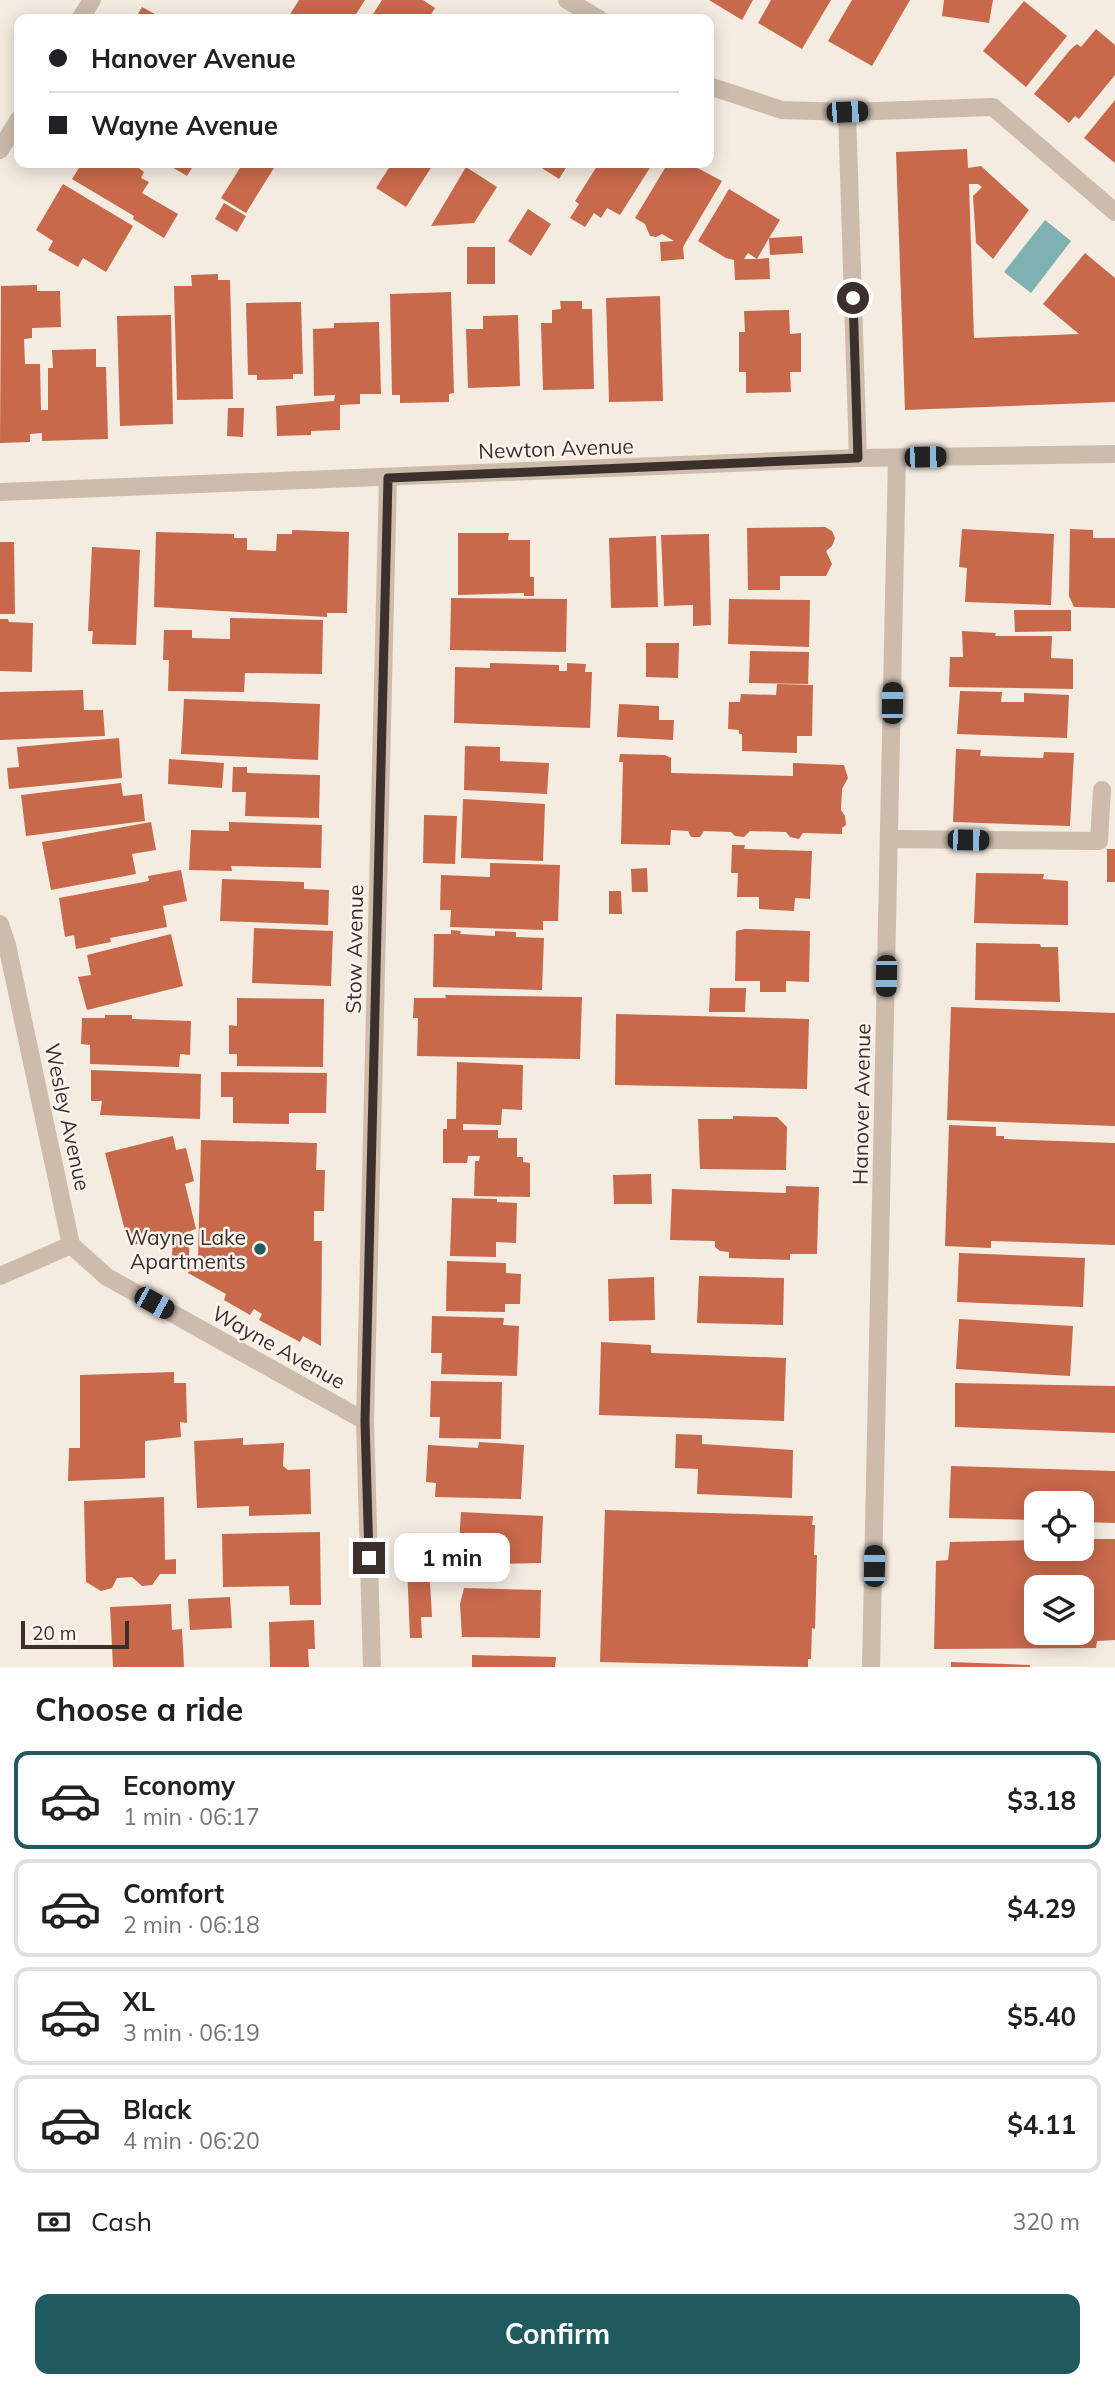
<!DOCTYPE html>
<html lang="en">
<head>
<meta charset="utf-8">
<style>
  :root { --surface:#fff; --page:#f6f6f6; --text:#202124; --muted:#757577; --line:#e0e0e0; --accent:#1f5a5e }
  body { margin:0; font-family:Mulish,sans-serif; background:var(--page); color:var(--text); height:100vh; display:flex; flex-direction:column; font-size:26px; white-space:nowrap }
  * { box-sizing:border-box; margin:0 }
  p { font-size:23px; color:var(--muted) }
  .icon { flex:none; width:38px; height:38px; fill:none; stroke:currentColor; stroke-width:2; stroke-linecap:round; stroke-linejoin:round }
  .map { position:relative; height:1667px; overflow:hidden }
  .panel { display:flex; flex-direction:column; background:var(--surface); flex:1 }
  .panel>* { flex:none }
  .hud { position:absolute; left:14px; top:14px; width:700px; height:154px; border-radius:14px; box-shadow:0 4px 18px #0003; display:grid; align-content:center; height:154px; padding:0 35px; background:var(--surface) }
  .tools { position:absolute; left:1024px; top:1491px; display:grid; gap:14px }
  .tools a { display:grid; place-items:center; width:70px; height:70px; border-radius:14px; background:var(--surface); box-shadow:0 4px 18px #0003; font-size:35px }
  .scale { position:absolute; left:21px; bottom:18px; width:108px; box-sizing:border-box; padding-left:7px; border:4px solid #3b302b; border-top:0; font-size:19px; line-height:24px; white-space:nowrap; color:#3b302b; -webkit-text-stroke:5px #fbf5ee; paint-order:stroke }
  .end { position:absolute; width:32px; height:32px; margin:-16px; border:9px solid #3b302b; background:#fff; box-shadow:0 0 0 4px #fff }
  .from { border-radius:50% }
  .bubble { position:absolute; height:49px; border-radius:14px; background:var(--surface); box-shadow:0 4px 18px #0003; font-size:23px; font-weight:700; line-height:49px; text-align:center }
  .car { position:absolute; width:21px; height:42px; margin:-21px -10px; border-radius:9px; box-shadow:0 0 5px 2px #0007; background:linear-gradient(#222 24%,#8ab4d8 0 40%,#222 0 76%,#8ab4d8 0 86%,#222 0) }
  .hud b { display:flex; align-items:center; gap:24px; height:66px; font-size:26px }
  .hud b+b { border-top:2px solid var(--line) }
  .hud i { width:18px; height:18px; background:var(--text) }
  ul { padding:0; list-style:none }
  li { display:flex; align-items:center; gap:21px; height:98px; margin:0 14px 10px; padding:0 21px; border:4px solid var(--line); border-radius:14px }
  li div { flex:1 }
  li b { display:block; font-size:26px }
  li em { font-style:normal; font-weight:700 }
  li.on { border-color:var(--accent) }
  li>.icon { width:63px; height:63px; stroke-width:1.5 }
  h2 { padding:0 35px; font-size:32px; line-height:84px }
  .pay { display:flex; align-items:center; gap:18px; height:77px; padding:0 35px; font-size:26px }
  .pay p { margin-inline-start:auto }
  .cta { display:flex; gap:14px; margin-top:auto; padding:14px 35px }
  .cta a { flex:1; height:80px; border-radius:14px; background:var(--accent); color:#fff; font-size:28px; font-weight:700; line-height:80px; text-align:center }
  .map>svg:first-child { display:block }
</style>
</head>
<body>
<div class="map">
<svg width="1115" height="1667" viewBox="0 0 1115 1667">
  <rect width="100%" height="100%" fill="#f4ebe1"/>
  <path fill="#7fb0b2" d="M1045 220 1071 241 1031 293 1004 272Z"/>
  <g fill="#c8694b" fill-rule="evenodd">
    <path d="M299 0H365L353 19H287Z"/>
    <path d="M382 0H423L435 8 428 19H370Z"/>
    <path d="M709 0H753L742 20Z"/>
    <path d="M771 0H831L802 49 758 23Z"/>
    <path d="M852 0H910L872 66 828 41Z"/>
    <path d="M944 0H993L989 23 942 16Z"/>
    <path d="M1024 1 1067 36 1026 87 983 51Z"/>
    <path d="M142 7 164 19H135Z"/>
    <path d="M1096 29 1115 45V75L1079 119 1075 116 1069 123 1034 94 1070 50 1077 44 1081 47Z"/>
    <path d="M1115 100V163L1084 138Z"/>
    <path d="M967 149 968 168 981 166 1029 210 993 259 976 243 973 196 982 187 978 184H969L974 338 1079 334 1043 304 1085 253 1115 278V402L905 410 896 152Z"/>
    <path d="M82 163H132L144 172 141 178 149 182 142 193 178 214 164 238 133 219 134 216 72 179Z"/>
    <path d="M165 163H195L187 176Z"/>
    <path d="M243 163H277L246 213 221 198Z"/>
    <path d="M392 163H434L406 207 376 188Z"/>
    <path d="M534 163H569L559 179Z"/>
    <path d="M599 163H653L620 215 607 208 601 218 594 213 585 227 570 218 579 204 575 201Z"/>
    <path d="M668 163H688L722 181 683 247 684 259 661 261 660 242 674 241 662 234 656 237 650 236 645 224 635 218Z"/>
    <path d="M466 167 497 187 474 223 431 226Z"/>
    <path d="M63 184 133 226 106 272 83 258 78 267 48 250 53 241 36 230Z"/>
    <path d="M729 189 780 220 769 238 802 236 803 253 770 255 769 238 757 259 748 253 744 259H757L769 258 770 279 735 280 734 260 726 258 698 241Z"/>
    <path d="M224 203 246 216 237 232 215 219Z"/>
    <path d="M528 209 551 224 531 256 508 241Z"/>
    <rect x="467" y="247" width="28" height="37"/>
    <path d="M218 274V280H230L233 399 177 400 174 286H192L191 275Z"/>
    <path d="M37 285V291H60L61 327 32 328V338L24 339 25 364H40L41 410H48V368H53L52 350 96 349V367H106L108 439 42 441V433L30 434V442L0 443 1 286Z"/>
    <path d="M451 292 454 393 449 394V402L400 403V395H392L390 294Z"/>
    <path d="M660 296 663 401 609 402 606 298Z"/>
    <path d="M560 301H582V309H592L594 389 543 390 541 323H552V310L561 309Z"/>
    <path d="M301 302 303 374H293V379L257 380V375H248L246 303Z"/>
    <path d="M789 310 790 334 801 333V372H790L791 392 746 393V372H739V332H745L744 311Z"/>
    <path d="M171 315 173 424 120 426 117 316Z"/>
    <path d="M518 315 520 386 468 388 466 329H483V316Z"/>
    <path d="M379 322 381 394H360V404L340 405V430L311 431V435L277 436 276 406 334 401 335 395 314 396 313 329 334 328V323Z"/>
    <path d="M228 408H244L243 437 227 436Z"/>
    <path d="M825 527 832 531 835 538 832 546 826 551 832 564 826 576H780V590H748L747 528Z"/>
    <path d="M962 529 1054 534 1051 605 965 602 967 568 959 567Z"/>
    <path d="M1070 529 1093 530V538H1115V608L1074 607 1069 596Z"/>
    <path d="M292 530 349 532 347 613H327V617L154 607 156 532 234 534V538H247V550L276 551 277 534H292Z"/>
    <path d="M458 533H509L508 540H530V577H534V596H524V593L458 595Z"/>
    <path d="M709 534 711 625 693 626V605L664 606 661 535Z"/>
    <path d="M656 536 658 607 611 608 609 538Z"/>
    <path d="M0 542H14L15 614H0Z"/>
    <path d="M92 547 140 550 136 645 92 644 93 631H88Z"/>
    <path d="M451 598 567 599 566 652 450 650Z"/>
    <path d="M729 599 810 600 809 647 728 644Z"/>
    <path d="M1014 610H1071V631L1015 632Z"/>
    <path d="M230 618 323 620 322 674 245 673 244 692 168 691 169 660H163L164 630H192V638L230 639Z"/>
    <path d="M0 619H8L9 622 33 623 32 672 0 671Z"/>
    <path d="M962 631 996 633 995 636H1052L1051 658 1073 659V689L949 687 950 657H963Z"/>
    <path d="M646 643H679L678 678 646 677Z"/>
    <path d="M750 651 809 652 808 684 749 683Z"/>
    <path d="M490 663 559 665V671H567V663L586 664 585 672H592L590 728 454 723 455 667 490 668Z"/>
    <path d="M777 684 813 685 812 736H797V753L742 751V734H739V730L728 729 729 702H740L741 694 776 695Z"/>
    <path d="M83 690 84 710H103L105 736 0 740V692Z"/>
    <path d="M960 691 1002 692 1001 702H1024V693L1069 695 1067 738 957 734Z"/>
    <path d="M184 699 320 704 318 760 181 754Z"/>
    <path d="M619 704 659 706V720H674L673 740 617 737Z"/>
    <path d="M119 738 122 778 9 789 7 768 19 767 17 747Z"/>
    <path d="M465 746 500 747V761L549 763 547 794 464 790Z"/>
    <path d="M956 749 981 750 980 756 1043 758 1044 752 1074 753 1070 826 953 822Z"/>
    <path d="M620 754 665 755 671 758V773L793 776V763L844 765 848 778 842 789 841 810 845 816 846 825 842 828V834L803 833 799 839 790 837 786 832 750 831 744 837 735 836 731 832 704 831 700 837H691L688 831 671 830 670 845 621 844 623 762H619Z"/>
    <path d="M169 759 224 763 222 788 168 784Z"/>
    <path d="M233 767H247V773L320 775 319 818 245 816 246 792H232Z"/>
    <path d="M121 783 123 796 142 794 145 821 26 836 21 795Z"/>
    <path d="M463 799 545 804 543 861 461 858Z"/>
    <path d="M424 815 457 816 455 864 423 863Z"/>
    <path d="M151 822 156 850 132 854 136 874 51 890 42 842Z"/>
    <path d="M229 822 322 825 321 868 231 866 232 871 189 870 191 830 229 831Z"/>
    <path d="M732 845H745L744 849 812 851 810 899 795 898 794 911 759 909V897H737L738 873H731Z"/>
    <rect x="1107" y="849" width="8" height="33"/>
    <path d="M490 863 560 865 558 921H543V930L450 927 451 910H440L441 875 490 877Z"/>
    <path d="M647 868 648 892H632L631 869Z"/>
    <path d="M181 870 187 901 163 906 167 927 110 938 111 942 76 949 74 935 65 937 59 898 149 881 148 876Z"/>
    <path d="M976 873 1044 874 1043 879 1068 881V925L974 923Z"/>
    <path d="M222 879 304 882V889L329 890 328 925 220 921Z"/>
    <path d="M609 891H621L622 914H609Z"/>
    <path d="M254 928 333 931 331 986 252 983Z"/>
    <path d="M745 929 810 931 809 982 786 981V992H760V981H735L736 931Z"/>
    <path d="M451 930 461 931 460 934 495 936V931L516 932V937L544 938 542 990 433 987 434 934H451Z"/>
    <path d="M171 934 183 986 87 1010 78 977 91 975 87 955Z"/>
    <path d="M976 943 1040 944 1041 947H1058L1060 1002 975 1000Z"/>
    <path d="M710 988H746L745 1012H709Z"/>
    <path d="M445 995 582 997 580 1059 417 1056 418 1018H413L414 998H446Z"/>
    <path d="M237 998 324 999 323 1067 237 1066V1054H229V1025L237 1026Z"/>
    <path d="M951 1007 1115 1013V1126L947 1120Z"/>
    <path d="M616 1014 809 1019 807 1089 615 1085Z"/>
    <path d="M105 1015H132V1019L191 1021 190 1055 180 1054 179 1067 90 1064V1045L81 1044 82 1018H105Z"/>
    <path d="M457 1062 523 1065 522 1110 502 1109 501 1125 463 1124V1130H498V1138H517V1157H523V1162L530 1163V1197L474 1196 475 1161H479L480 1156H468L467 1163H443V1129H447V1119H456Z"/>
    <path d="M91 1070 201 1074 200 1119 100 1115 102 1101H91Z"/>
    <path d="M221 1072 327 1073 326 1113H289V1124L233 1123V1097H221Z"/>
    <path d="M733 1116 777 1117 787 1127 786 1170 700 1169 698 1119H733Z"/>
    <path d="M949 1125 996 1127V1136H1004V1139L1115 1143V1245L991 1241V1248L945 1246Z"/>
    <path d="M173 1136 176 1150 186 1148 194 1181 185 1184 196 1229 190 1231 189 1257H172L173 1235 129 1246 105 1153Z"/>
    <path d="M201 1140 317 1143 316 1170H325L324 1211H314V1241H322L321 1346 303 1336 300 1342 259 1320 262 1314 254 1309 250 1315 224 1300 226 1294 188 1273 189 1257 198 1258Z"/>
    <path d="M651 1174 652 1204H614L613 1175Z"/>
    <path d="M786 1186 819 1187 817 1254H790V1260L729 1258V1252L720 1251 715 1247V1241L670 1240 672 1189 786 1193Z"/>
    <path d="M452 1198 497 1199V1202L517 1203 516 1243 496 1242V1257L450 1256Z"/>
    <path d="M959 1253 1085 1258 1083 1307 957 1302Z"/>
    <path d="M447 1261 506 1263V1273L521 1274 520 1304H505V1312L446 1311Z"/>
    <path d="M699 1276 784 1278 783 1325 697 1323Z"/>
    <path d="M654 1277 655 1320 609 1321 608 1279Z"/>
    <path d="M432 1316 504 1318 503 1325 519 1326 517 1376 441 1374 442 1353H431Z"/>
    <path d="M959 1319 1073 1326 1070 1376 956 1369Z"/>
    <path d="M601 1342 651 1345V1353L786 1358 784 1421 599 1415Z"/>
    <path d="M174 1372V1383H186L187 1423 180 1422 181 1437 145 1441V1478L68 1481 69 1448H80V1375Z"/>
    <path d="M431 1381 502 1382 501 1439 439 1438 440 1417H430Z"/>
    <path d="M955 1383 1115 1386V1433L955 1427Z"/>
    <path d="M676 1434 702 1435V1444L793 1450 792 1498 697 1494 698 1469 675 1468Z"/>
    <path d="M243 1438V1445L284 1443 283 1466 288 1470 310 1469 311 1514 249 1516V1506L197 1508 194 1441Z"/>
    <path d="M479 1442 524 1445 521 1499 435 1497 436 1483 426 1482 428 1445 478 1448Z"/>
    <path d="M951 1466 1115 1471V1523L1082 1522V1503H1036V1520L949 1518Z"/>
    <path d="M164 1497 165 1560 176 1559V1574H160L152 1585 142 1586 132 1577 117 1578 112 1588 101 1591 86 1582 84 1501Z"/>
    <path d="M605 1510 813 1516 812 1525H815L814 1555H817L815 1629 812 1628 811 1659H808V1667L600 1662Z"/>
    <path d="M461 1512 543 1516 541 1563 491 1564V1560L458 1559Z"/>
    <path d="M320 1532 321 1605H290L289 1586 223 1587 222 1534Z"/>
    <path d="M1082 1539H1115V1640L1097 1641 1096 1648 934 1649 936 1561 948 1560 950 1542 1036 1540V1549H1082ZM1036 1587H1082V1633H1036Z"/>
    <path d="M429 1565 432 1617H421L422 1638H410L407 1566Z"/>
    <path d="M464 1588 541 1590 540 1638 462 1637 460 1604Z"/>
    <path d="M230 1597 232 1628 190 1630 188 1599Z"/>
    <path d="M171 1604 172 1630 182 1629 184 1667H113L110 1607Z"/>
    <path d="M314 1620 315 1649H308L309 1667H270L269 1622Z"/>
    <path d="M472 1655 556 1657 555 1667H472Z"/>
    <path d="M951 1662 1030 1665V1667H951Z"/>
  </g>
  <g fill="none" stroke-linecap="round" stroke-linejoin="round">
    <path stroke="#cdbbac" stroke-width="18" d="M889 839 1099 841 1102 790"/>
    <g stroke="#cdbbac" stroke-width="18">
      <path d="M567 0 599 19"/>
      <path d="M80 19 92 0"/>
      <path d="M709 86 782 110 847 112 858 458"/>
      <path d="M847 112 993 107 1115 212"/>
      <path d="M0 150 19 119"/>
      <path d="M0 492 858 458 1115 454"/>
      <path d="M0 924 7 945 71 1245 0 1276"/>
      <path d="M71 1245 107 1277 365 1421 372 1667"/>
      <path d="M365 1421 388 478"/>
      <path d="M871 1667 897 458"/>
    </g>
  </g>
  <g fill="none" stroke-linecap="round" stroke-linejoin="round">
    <path stroke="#3b302b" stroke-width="9" d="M369 1558 365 1421 388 478 858 458 853 298"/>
  </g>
  <circle fill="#1f5a5e" stroke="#fbf5ee" stroke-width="2.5" cx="260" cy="1249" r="7"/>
  <g text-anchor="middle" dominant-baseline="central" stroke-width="5" stroke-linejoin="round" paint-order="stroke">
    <g font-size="21" fill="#3b302b" stroke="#fbf5ee">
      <text transform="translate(556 448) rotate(-2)">Newton Avenue</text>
      <text transform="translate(354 949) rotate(-89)">Stow Avenue</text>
      <text transform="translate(861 1104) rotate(-89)">Hanover Avenue</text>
      <text transform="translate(68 1117) rotate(78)">Wesley Avenue</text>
      <text transform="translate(279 1347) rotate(29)">Wayne Avenue</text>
    </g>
    <g font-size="21" fill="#3b302b" stroke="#fbf5ee" text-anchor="end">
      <text x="246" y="1237">Wayne Lake<tspan x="246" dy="24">Apartments</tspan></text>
    </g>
  </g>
</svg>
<div class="tools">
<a><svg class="icon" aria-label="locate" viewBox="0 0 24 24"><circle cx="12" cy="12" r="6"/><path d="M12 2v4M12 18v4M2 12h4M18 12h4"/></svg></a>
<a><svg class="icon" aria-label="layers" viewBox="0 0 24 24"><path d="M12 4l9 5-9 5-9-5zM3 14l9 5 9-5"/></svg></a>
</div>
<div class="scale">20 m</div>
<i class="end from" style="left:853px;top:298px"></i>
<i class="end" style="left:369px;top:1558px"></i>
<div class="bubble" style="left:394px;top:1533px;width:116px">1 min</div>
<i class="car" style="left:847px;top:112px;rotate:88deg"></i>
<i class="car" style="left:925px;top:457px;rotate:89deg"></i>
<i class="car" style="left:892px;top:703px;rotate:1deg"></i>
<i class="car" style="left:968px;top:840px;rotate:91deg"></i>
<i class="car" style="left:886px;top:976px;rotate:181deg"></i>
<i class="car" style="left:154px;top:1303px;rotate:119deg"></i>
<i class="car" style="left:874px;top:1566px;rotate:1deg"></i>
<div class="hud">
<b><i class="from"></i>Hanover Avenue</b>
<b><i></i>Wayne Avenue</b>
</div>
</div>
<section class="panel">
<h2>Choose a ride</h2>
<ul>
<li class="on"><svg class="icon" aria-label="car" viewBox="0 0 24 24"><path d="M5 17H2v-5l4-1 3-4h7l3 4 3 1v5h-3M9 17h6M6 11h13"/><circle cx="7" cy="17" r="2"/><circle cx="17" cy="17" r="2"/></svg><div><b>Economy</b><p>1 min · 06:17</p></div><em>$3.18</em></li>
<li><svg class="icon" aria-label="car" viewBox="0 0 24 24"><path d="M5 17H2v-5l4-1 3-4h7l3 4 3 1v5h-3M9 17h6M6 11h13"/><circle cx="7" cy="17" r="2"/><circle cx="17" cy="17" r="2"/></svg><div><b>Comfort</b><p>2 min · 06:18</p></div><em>$4.29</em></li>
<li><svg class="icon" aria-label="car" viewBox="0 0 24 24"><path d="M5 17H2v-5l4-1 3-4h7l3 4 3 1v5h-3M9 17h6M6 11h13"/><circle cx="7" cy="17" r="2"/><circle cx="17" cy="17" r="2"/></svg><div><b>XL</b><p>3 min · 06:19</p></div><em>$5.40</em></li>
<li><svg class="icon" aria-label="car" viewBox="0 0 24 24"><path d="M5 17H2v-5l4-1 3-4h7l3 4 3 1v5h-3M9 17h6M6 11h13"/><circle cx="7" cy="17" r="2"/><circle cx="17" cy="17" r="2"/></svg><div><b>Black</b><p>4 min · 06:20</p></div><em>$4.11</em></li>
</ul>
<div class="pay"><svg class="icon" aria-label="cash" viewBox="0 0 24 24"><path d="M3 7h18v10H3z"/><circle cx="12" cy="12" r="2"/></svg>Cash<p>320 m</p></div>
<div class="cta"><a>Confirm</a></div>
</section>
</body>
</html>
